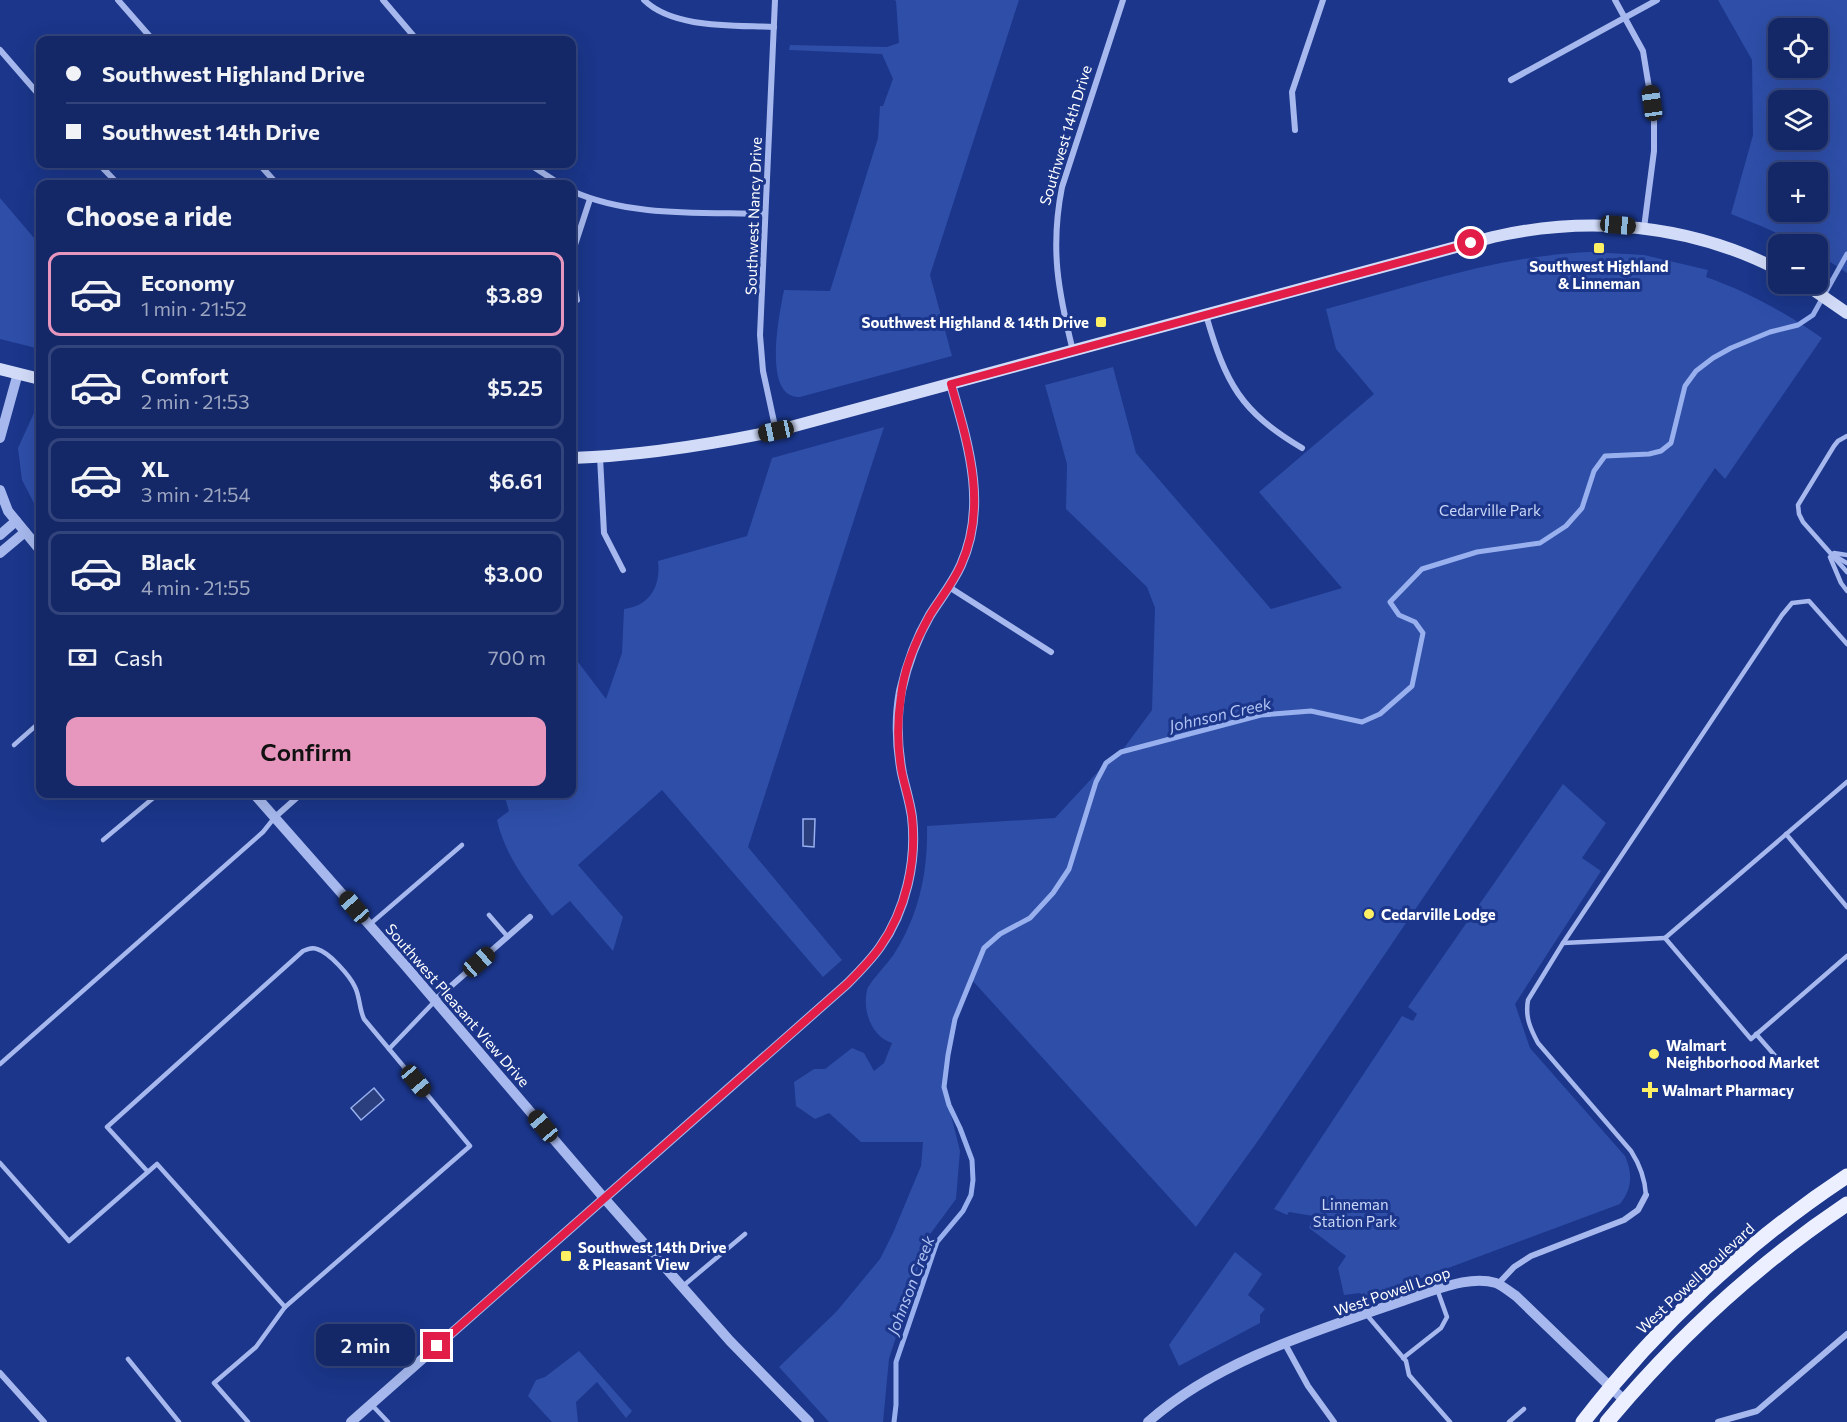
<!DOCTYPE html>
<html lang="en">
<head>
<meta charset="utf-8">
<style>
  :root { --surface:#142868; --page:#213471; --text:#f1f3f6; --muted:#9da6c0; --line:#33447c; --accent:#e797bd }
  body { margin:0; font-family:Commissioner,sans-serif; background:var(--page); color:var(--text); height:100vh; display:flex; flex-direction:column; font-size:22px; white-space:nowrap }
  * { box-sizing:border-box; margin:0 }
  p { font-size:20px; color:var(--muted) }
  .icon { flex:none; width:33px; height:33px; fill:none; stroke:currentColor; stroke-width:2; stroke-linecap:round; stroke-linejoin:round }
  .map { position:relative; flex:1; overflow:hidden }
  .sheet { position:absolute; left:36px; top:180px; width:540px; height:618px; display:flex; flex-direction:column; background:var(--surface); border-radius:12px; box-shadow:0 6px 24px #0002,0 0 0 2px var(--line) }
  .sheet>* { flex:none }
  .top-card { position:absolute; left:36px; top:36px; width:540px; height:132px; border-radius:12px; box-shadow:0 6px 24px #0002,0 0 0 2px var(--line); display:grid; align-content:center; height:132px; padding:0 30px; background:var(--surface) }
  .fabs { position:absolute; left:1768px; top:18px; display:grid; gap:12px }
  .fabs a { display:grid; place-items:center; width:60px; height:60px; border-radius:12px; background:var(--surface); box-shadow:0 6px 24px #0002,0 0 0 2px var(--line); font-size:30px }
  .end { position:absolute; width:27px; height:27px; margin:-14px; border:8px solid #e11d48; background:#fff; box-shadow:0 0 0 3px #fff }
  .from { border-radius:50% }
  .bubble { position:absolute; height:42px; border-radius:12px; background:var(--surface); box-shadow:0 6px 24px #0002,0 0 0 2px var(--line); font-size:20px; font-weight:600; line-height:42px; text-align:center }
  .car { position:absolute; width:18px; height:36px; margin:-18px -9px; border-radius:8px; box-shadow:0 0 4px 2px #0007; background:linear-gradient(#222 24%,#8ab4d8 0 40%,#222 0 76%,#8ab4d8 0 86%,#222 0) }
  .top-card b { display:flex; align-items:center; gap:21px; height:57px; font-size:22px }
  .top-card b+b { border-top:2px solid var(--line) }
  .top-card i { width:15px; height:15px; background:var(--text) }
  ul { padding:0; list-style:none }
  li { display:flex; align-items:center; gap:18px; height:84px; margin:0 12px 9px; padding:0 18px; border:3px solid var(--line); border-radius:12px }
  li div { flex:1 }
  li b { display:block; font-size:22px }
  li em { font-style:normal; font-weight:600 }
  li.active { border-color:var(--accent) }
  li>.icon { width:54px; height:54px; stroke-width:1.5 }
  h2 { padding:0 30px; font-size:27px; line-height:72px }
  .pay { display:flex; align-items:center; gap:15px; height:66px; padding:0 30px; font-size:22px }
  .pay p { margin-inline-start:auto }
  .primary-button { display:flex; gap:12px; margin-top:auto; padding:12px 30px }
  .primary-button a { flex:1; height:69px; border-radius:12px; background:var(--accent); color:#111; font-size:24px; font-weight:600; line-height:69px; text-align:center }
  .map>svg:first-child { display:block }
</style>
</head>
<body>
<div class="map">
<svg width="1847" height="1422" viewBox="0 0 1847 1422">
  <rect width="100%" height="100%" fill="#1b368a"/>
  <g fill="#2e4ea8" fill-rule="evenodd">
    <path d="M894 0H1019L930 275 952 356 800 397C761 399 780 311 784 290L830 291 878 138 880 106H883L893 79 882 54 789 50 790 45 887 47 899 43 896 1Z"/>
    <path d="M1718 0H1847V273L1818 254V244H1801L1761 226 1731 214 1753 135 1752 60ZM1779 28H1818V68H1779ZM1779 100H1818V140H1779ZM1779 172H1818V212H1779Z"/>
    <path d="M0 198 40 245V349L0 339Z"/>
    <path d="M1591 252 1644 255 1708 270 1706 277C1748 292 1785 312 1822 338L1725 479 1715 468 1260 1138 1196 1227 972 980 955 1019 948 1055 944 1087 960 1151 956 1199 928 1237 889 1359 883 1422H829L779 1367 837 1311 880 1259 893 1233 921 1166 923 1142H861L829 1113 815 1119 796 1106 794 1082 814 1069H825L852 1048 864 1053 874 1071 884 1063 892 1043C872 1037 862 1011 867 990 868 984 889 962 894 954 919 915 928 872 927 826L1055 818 1106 763 1121 752 1152 710 1155 608 1147 587 1066 509 1067 464 1045 385 1113 367 1136 453 1271 609 1342 588 1259 492 1374 394 1336 349 1326 309C1413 286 1501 255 1591 252Z"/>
    <path d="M40 412V507H36L22 480 18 448 34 413Z"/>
    <path d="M884 427 748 847 842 960 823 977 662 790 578 865 623 917 613 951 570 901 552 916C529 885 506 859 497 820L509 811 504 794H572V654L606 699 622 653 624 609C650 606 661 586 658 561L747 536 772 458Z"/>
    <path d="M1563 784 1606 823 1582 858 1601 871 1515 1004 1530 1048 1625 1156C1633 1174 1632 1189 1620 1204L1365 1299 1360 1293 1344 1295 1338 1268 1346 1256 1309 1228 1313 1216 1289 1212 1287 1215 1274 1209 1402 1016 1413 1021 1417 1014 1408 1007Z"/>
    <path d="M1235 1252 1262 1274 1248 1295 1265 1309 1260 1315V1323L1179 1366 1169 1345Z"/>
    <path d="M579 1351 632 1411 626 1418 597 1382 576 1402 578 1422H552L528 1396 536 1380 545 1377Z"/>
  </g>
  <g fill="#2b3f7e" stroke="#99b0ef" stroke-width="1.5">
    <path d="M803 819H815L814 847 803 846Z"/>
    <path d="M374 1088 384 1100 361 1120 351 1108Z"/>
  </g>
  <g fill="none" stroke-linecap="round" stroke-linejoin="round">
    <path stroke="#99b0ef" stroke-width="5" d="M894 1422 896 1405V1362L937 1242 963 1211 971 1195 973 1180 972 1160 960 1128 949 1105 944 1087 948 1055 955 1019 984 948 1000 934 1030 918 1053 893 1069 869 1096 782 1106 763 1121 752 1261 715 1311 711 1362 722 1380 714 1412 686 1423 633 1415 622 1399 615 1390 602 1422 569 1477 552 1540 543 1566 526 1582 508 1594 471 1605 456 1649 454 1661 451 1671 443 1685 386 1696 371 1713 358 1731 348 1770 332 1798 325 1813 315 1847 254"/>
    <g stroke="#a6b8ed" stroke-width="4.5">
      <path d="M1847 436 1838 441 1834 446 1798 505 1799 514 1803 522 1847 572"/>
      <path d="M1834 553 1847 555"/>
      <path d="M1833 555 1847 563"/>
      <path d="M1830 557 1841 583 1847 591"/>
      <path d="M14 745 40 722"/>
      <path d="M1847 782 1665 938 1751 1039 1847 956"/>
      <path d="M1786 834 1847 907"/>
      <path d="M103 840 158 794"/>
      <path d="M489 915 508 937"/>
      <path d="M369 925 462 845"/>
      <path d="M1563 943 1665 938"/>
      <path d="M1756 1034 1784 1066"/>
      <path d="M389 1049 435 1001"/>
      <path d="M0 1064 263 832 275 817"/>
      <path d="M0 1163 69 1241 157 1164 285 1307 470 1146 364 1019C359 1008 360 997 355 987 350 976 329 952 317 949 312 947 308 949 303 951L107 1127 148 1172"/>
      <path d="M1646 1195C1645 1178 1640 1165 1631 1151L1538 1043C1530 1028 1525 1017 1528 1000L1563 943 1782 615 1792 603 1809 601 1847 644"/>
      <path d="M683 1286 745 1234"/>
      <path d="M1366 1314 1406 1361 1409 1375 1450 1422"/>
      <path d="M1403 1358 1441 1328 1447 1317 1437 1289"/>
      <path d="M128 1359 179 1422"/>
      <path d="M371 1404 388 1422"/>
      <path d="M248 1422 214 1383 256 1347 285 1307"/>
      <path d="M1509 1422 1524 1409"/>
    </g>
    <g stroke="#a6b8ed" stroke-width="6">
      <path d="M118 0 153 40"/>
      <path d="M383 0 417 40"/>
      <path d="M644 0C673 29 735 25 774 27"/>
      <path d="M775 0 760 335 763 371 776 431"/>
      <path d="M1615 0 1643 51 1654 118V151L1644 228"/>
      <path d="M0 50 40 96"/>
      <path d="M1511 80 1657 0"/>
      <path d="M1295 130 1292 92 1323 0"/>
      <path d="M99 164 118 184"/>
      <path d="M259 164 277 184"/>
      <path d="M529 164 560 184"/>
      <path d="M572 191C629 217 702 212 765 214"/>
      <path d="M572 254 590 199"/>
      <path d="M572 273 577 300"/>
      <path d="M1206 315C1226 384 1240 411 1302 448"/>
      <path d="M1073 351C1058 291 1050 248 1062 187L1123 0"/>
      <path d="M600 457 604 533 623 570"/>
      <path d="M949 587 1051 652"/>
      <path d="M275 817 301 794"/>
      <path d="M435 1000 530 917"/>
      <path d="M1498 1284 1514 1267 1531 1256 1624 1220 1638 1210 1646 1195"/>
      <path d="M1285 1344 1308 1386 1334 1422"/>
      <path d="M0 1373 44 1422"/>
      <path d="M1718 1422 1757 1411 1847 1334"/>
    </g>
    <g stroke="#a6b8ed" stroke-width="10">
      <path d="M0 438 18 373"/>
      <path d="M0 490 8 511 40 550"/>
      <path d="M0 535 16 521"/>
      <path d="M0 553 25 532"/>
      <path d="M254 794 403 963 604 1198 730 1341 809 1422"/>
      <path d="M351 1422 847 984C859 972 871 960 880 947 906 911 917 860 912 817 910 802 905 787 902 773 897 746 896 718 901 691 907 664 916 639 930 615 940 599 953 583 961 565 988 505 968 444 951 384"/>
      <path d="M1148 1422C1222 1356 1330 1327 1422 1294 1444 1287 1472 1276 1496 1283 1503 1286 1510 1292 1516 1296L1625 1401"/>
    </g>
    <g stroke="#d2dcf9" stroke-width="12">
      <path d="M1805 284 1847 313"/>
      <path d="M0 369 40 379"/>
      <path d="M572 458C641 456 708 445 776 431L1493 237C1589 215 1690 224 1779 270"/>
    </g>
    <g stroke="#ebefff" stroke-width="15">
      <path d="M1583 1422C1656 1327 1747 1242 1847 1176"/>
      <path d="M1607 1422C1677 1338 1756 1265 1847 1204"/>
    </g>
  </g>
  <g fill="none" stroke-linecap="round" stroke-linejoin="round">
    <path stroke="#e11d48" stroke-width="8" d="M437 1346 847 984C859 972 871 960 880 947 906 910 917 861 912 817 910 802 905 787 902 773 897 747 897 722 901 696 904 668 916 640 930 615 940 599 953 583 961 565 988 505 968 444 951 384L1471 243"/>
  </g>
  <g fill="#feef63" stroke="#1b368a" stroke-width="2">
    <rect x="1593" y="242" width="12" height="12" rx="3"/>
    <rect x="1095" y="316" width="12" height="12" rx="3"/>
    <circle cx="1369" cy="914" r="6"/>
    <circle cx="1654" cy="1054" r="6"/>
    <path d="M1647 1081h6v6h6v6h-6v6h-6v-6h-6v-6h6z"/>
    <rect x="560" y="1250" width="12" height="12" rx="3"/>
  </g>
  <g text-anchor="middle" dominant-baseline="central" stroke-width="6" stroke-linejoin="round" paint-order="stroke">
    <g font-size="15" fill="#fff" stroke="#1b368a">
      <text transform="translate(1065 135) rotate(-73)">Southwest 14th Drive</text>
      <text transform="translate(753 216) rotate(-88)">Southwest Nancy Drive</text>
      <text transform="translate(458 1005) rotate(49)">Southwest Pleasant View Drive</text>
      <text transform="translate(1695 1278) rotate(-43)">West Powell Boulevard</text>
      <text transform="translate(1392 1291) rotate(-19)">West Powell Loop</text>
    </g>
    <g font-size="15" font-weight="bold" fill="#fff" stroke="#1b368a" text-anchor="start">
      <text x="1599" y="266" text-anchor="middle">Southwest Highland<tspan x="1599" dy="17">&amp; Linneman</tspan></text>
      <text x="1089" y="322" text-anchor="end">Southwest Highland &amp; 14th Drive</text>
      <text x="1381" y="914">Cedarville Lodge</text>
      <text x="1666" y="1045">Walmart<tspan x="1666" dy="17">Neighborhood Market</tspan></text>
      <text x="1662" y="1090">Walmart Pharmacy</text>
      <text x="578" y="1247">Southwest 14th Drive<tspan x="578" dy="17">&amp; Pleasant View</tspan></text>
    </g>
    <g font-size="15" fill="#cbd7f9" stroke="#1b368a">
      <text x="1490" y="510">Cedarville Park</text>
      <text x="1355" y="1204">Linneman<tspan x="1355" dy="17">Station Park</tspan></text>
    </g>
    <g font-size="16" font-style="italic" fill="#b1c3f4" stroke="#1b368a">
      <text transform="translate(1220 714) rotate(-13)">Johnson Creek</text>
      <text transform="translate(910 1285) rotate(-69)">Johnson Creek</text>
    </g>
  </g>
</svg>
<div class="fabs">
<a><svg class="icon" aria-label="locate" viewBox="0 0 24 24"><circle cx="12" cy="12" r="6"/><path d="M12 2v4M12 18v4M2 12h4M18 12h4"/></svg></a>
<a><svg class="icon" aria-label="layers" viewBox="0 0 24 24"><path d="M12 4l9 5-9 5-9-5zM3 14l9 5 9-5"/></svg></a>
<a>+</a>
<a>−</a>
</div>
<i class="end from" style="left:1471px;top:243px"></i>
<i class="end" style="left:437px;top:1346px"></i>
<div class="bubble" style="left:316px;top:1324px;width:99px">2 min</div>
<i class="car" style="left:1652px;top:103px;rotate:352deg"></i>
<i class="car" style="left:1618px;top:225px;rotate:95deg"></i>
<i class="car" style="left:776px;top:431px;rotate:258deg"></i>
<i class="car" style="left:354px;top:907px;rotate:319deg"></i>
<i class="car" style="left:479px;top:962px;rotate:49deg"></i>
<i class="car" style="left:416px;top:1081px;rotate:140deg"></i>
<i class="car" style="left:543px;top:1126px;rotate:320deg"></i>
<div class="top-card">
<b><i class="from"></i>Southwest Highland Drive</b>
<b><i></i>Southwest 14th Drive</b>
</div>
<section class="sheet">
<h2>Choose a ride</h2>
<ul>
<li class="active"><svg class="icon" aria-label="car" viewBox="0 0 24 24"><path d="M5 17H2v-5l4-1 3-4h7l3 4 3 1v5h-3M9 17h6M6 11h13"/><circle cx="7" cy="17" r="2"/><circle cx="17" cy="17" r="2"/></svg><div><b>Economy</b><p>1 min · 21:52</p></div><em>$3.89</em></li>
<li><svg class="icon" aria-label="car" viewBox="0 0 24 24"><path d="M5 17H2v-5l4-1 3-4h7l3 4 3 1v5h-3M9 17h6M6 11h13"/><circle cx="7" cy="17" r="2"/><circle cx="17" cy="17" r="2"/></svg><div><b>Comfort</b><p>2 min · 21:53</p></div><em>$5.25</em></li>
<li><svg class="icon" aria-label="car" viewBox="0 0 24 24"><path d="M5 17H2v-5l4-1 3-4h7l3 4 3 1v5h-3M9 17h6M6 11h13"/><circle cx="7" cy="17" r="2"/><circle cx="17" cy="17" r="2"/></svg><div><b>XL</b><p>3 min · 21:54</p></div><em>$6.61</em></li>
<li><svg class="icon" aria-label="car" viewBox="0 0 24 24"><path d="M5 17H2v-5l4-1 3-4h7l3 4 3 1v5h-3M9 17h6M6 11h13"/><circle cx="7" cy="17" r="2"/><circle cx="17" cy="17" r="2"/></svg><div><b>Black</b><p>4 min · 21:55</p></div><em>$3.00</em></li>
</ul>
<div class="pay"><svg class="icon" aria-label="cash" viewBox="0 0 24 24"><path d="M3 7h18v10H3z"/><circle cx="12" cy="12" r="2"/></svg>Cash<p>700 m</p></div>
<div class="primary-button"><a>Confirm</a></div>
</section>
</div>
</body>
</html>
